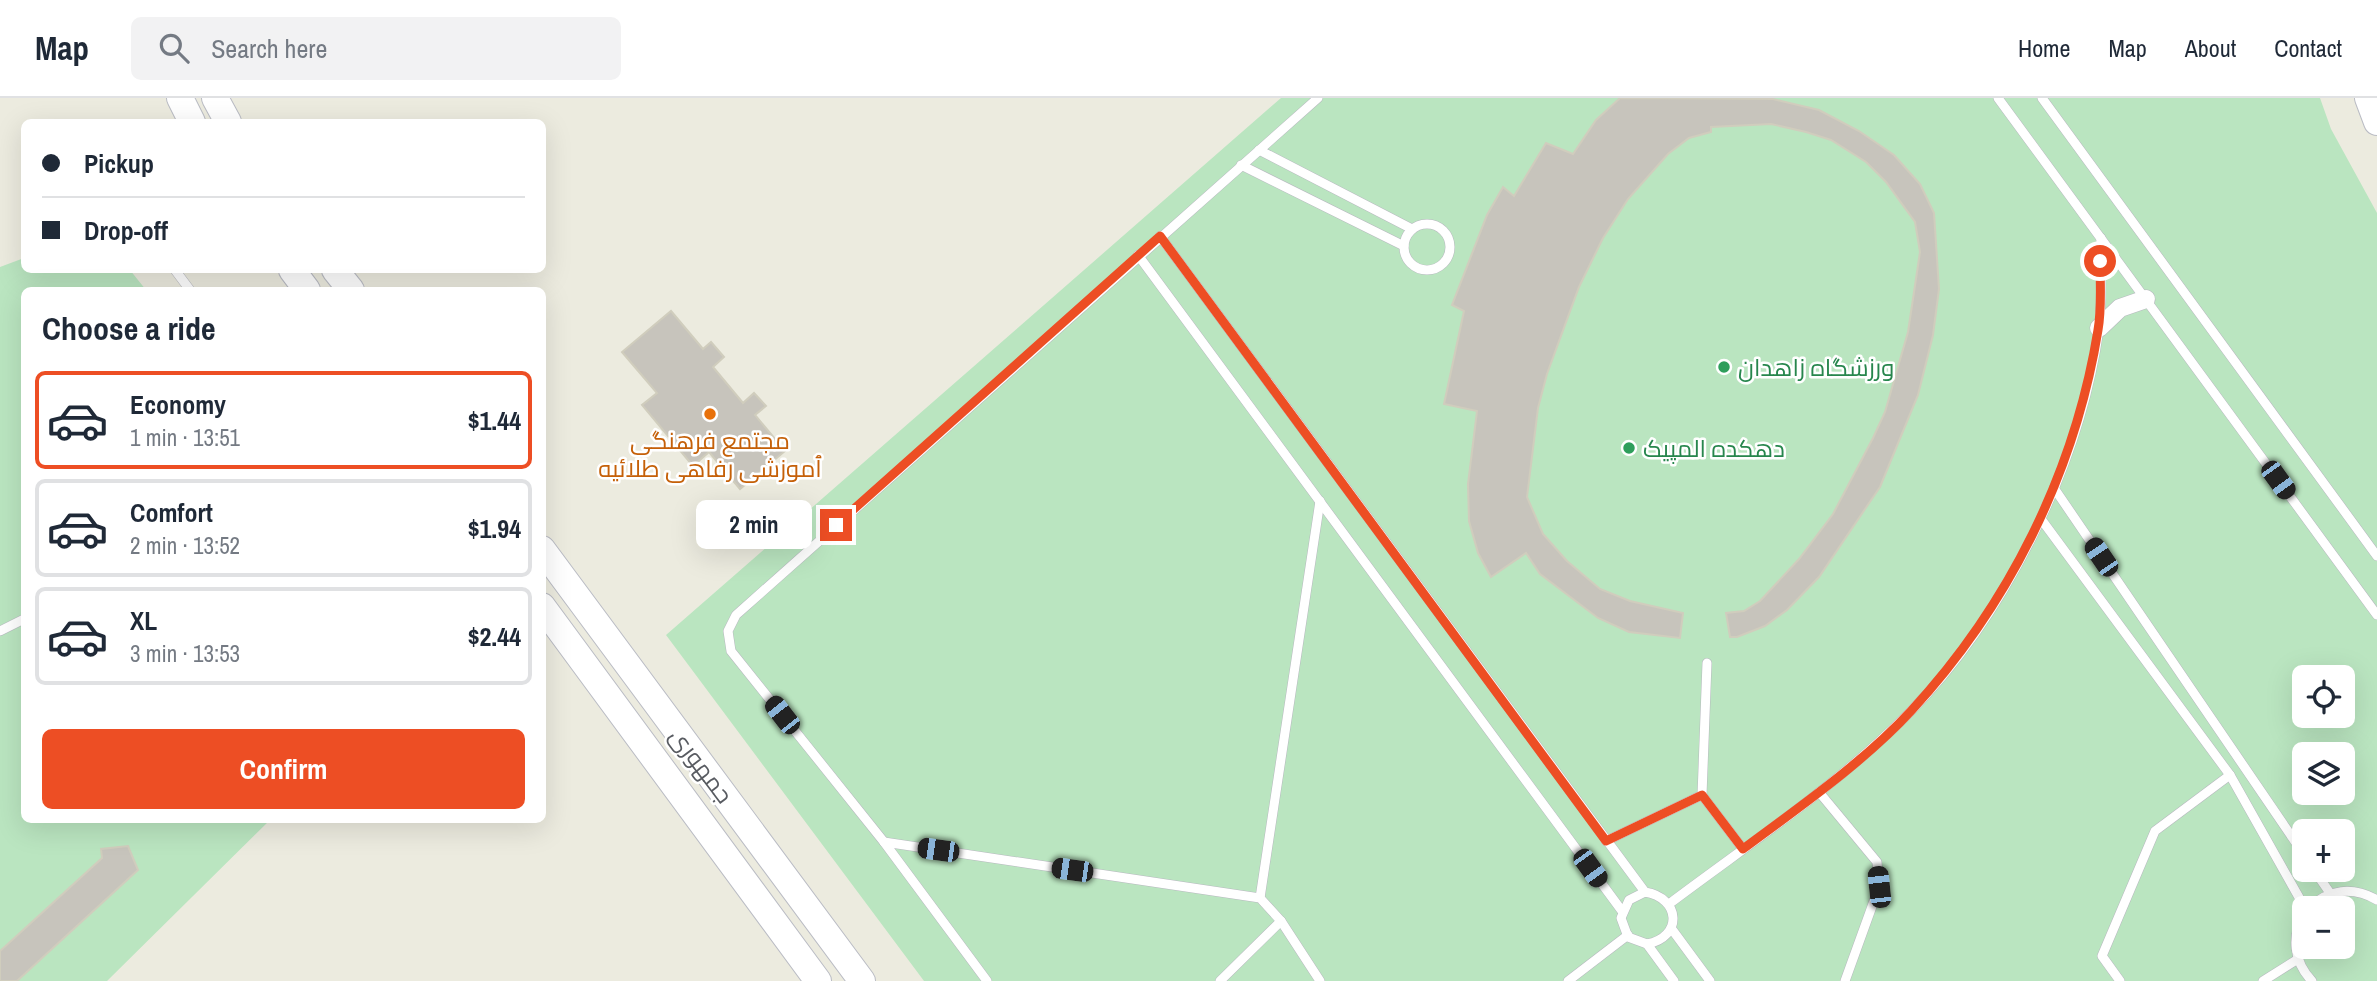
<!DOCTYPE html>
<html lang="en">
<head>
<meta charset="utf-8">
<style>
  :root { --surface:#fff; --page:#f2f2f3; --text:#1f2937; --muted:#747a83; --line:#e0e1e3; --accent:#ed4e24 }
  body { margin:0; font-family:"Archivo Narrow",Cairo,sans-serif; background:var(--page); color:var(--text); height:100vh; display:flex; flex-direction:column; font-size:26px; white-space:nowrap }
  * { box-sizing:border-box; margin:0 }
  p { font-size:23px; color:var(--muted) }
  .icon { flex:none; width:38px; height:38px; fill:none; stroke:currentColor; stroke-width:2; stroke-linecap:round; stroke-linejoin:round }
  .map { position:relative; flex:1; overflow:hidden }
  .drawer { position:absolute; left:21px; top:189px; width:525px; height:536px; display:flex; flex-direction:column; background:var(--surface); border-radius:10px; box-shadow:0 7px 28px #0002 }
  .drawer>* { flex:none }
  .guide { position:absolute; left:21px; top:21px; width:525px; height:154px; border-radius:10px; box-shadow:0 7px 28px #0002; display:grid; align-content:center; height:154px; padding:0 21px; background:var(--surface) }
  .tools { position:absolute; left:2292px; top:567px; display:grid; gap:14px }
  .tools a { display:grid; place-items:center; width:63px; height:63px; border-radius:10px; background:var(--surface); box-shadow:0 7px 28px #0002; font-size:35px }
  .end { position:absolute; width:32px; height:32px; margin:-16px; border:9px solid #ed4e24; background:#fff; box-shadow:0 0 0 4px #fff }
  .from { border-radius:50% }
  .bubble { position:absolute; height:49px; border-radius:10px; background:var(--surface); box-shadow:0 7px 28px #0002; font-size:23px; font-weight:700; line-height:49px; text-align:center }
  .car { position:absolute; width:21px; height:42px; margin:-21px -10px; border-radius:9px; box-shadow:0 0 5px 2px #0007; background:linear-gradient(#222 24%,#8ab4d8 0 40%,#222 0 76%,#8ab4d8 0 86%,#222 0) }
  .guide b { display:flex; align-items:center; gap:24px; height:66px; font-size:26px }
  .guide b+b { border-top:2px solid var(--line) }
  .guide i { width:18px; height:18px; background:var(--text) }
  ul { padding:0; list-style:none }
  li { display:flex; align-items:center; gap:21px; height:98px; margin:0 14px 10px; padding:0 7px; border:4px solid var(--line); border-radius:10px }
  li div { flex:1 }
  li b { display:block; font-size:26px }
  li em { font-style:normal; font-weight:700 }
  li.active { border-color:var(--accent) }
  li>.icon { width:63px; height:63px; stroke-width:1.5 }
  h2 { padding:0 21px; font-size:32px; line-height:84px }
  .button { display:flex; gap:14px; margin-top:auto; padding:14px 21px }
  .button a { flex:1; height:80px; border-radius:10px; background:var(--accent); color:#fff; font-size:28px; font-weight:700; line-height:80px; text-align:center }
  header { display:flex; align-items:center; gap:42px; box-sizing:border-box; height:98px; padding:0 35px; background:var(--surface); border-bottom:2px solid var(--line) }
  header strong { font-size:33px }
  nav { display:flex; gap:38px; margin-inline-start:auto; font-size:24px }
  .search { width:490px; height:63px; background:var(--page); display:flex; align-items:center; gap:18px; box-sizing:border-box; padding:0 24px; border-radius:10px; color:var(--muted); font-size:26px }
  .map>svg:first-child { display:block }
</style>
</head>
<body>
<header>
<strong>Map</strong>
<div class="search"><svg class="icon" aria-label="search" viewBox="0 0 24 24"><circle cx="10" cy="10" r="6"/><path d="M15 15l6 6"/></svg>Search here</div>
<nav><a>Home</a><a>Map</a><a>About</a><a>Contact</a></nav>
</header>
<div class="map">
<svg width="2377" height="883" viewBox="0 0 2377 883">
  <rect width="100%" height="100%" fill="#ecebdf"/>
  <g fill="#bae5c0" fill-rule="evenodd">
    <path d="M1281 0H2320L2331 31 2377 115V883H924L666 537ZM2305 579H2343V618H2305ZM2305 656H2343V695H2305ZM2305 733H2343V772H2305ZM2305 810H2343V849H2305Z"/>
    <path d="M24 160V172H130L146 192H24V721H271L107 883H0V169Z"/>
  </g>
  <g fill="#c7c4bc" stroke="#d0cdbd" stroke-width="2">
    <path d="M1620 0 1773 1 1819 12 1859 33 1894 57 1920 86 1934 115 1939 191 1933 237 1918 297 1880 389 1819 479 1787 512 1765 528 1737 539H1730L1726 515 1744 513 1760 503 1799 461 1833 416 1873 340 1885 314 1908 234 1920 154 1915 124 1886 84 1866 64 1831 42 1806 34 1771 26 1711 29V34L1689 40 1668 56 1628 101 1603 140 1579 189 1547 276 1538 310 1527 399 1543 436 1567 463 1600 491 1630 503 1683 515 1680 540 1629 534 1598 520 1540 476 1526 455 1491 479 1478 455 1469 423 1468 386 1477 313 1444 306 1464 213 1452 207 1487 117 1503 89 1514 98 1546 45 1573 56 1596 22Z"/>
    <path d="M671 213 703 251 711 244 724 259 713 269 743 305 754 295 766 308 755 317 785 353 740 391 709 354 693 368 642 307 657 295 622 254Z"/>
    <path d="M128 748 138 772 17 883H0V853L102 760 101 751Z"/>
  </g>
  <g fill="none" stroke-linecap="round" stroke-linejoin="round">
    <defs>
      <g id="lane">
        <path d="M1998 0 2377 517"/>
        <path d="M2042 0 2377 458"/>
        <path d="M1259 52 1412 131"/>
        <path d="M1241 67 1404 148"/>
        <circle cx="1427" cy="149" r="23"/>
        <path d="M1160 138 1645 794C1681 800 1683 839 1647 846L1628 839 1621 820 1629 802 1645 794"/>
        <path d="M1138 157 1622 813"/>
        <path d="M175 172 190 192"/>
        <path d="M2054 390 2305 758"/>
        <path d="M2041 421 2230 677 2305 810"/>
        <path d="M0 533 24 521"/>
        <path d="M1819 694 1877 764 1879 789 1845 883"/>
        <path d="M1702 697 1707 565"/>
        <path d="M1606 743 1702 697 1743 751"/>
        <path d="M884 744 1260 800 1281 823 1320 883"/>
        <path d="M2314 772 2330 795"/>
        <path d="M1260 800 1320 403"/>
        <path d="M1669 806C1750 745 1837 688 1909 615 2005 518 2080 366 2099 231 2103 201 2100 170 2101 140"/>
        <path d="M2309 810C2328 791 2353 788 2377 802"/>
        <path d="M2305 815C2290 838 2294 864 2312 883"/>
        <path d="M1671 830 1710 883"/>
        <path d="M1647 846 1674 883"/>
        <path d="M987 883 884 744 731 553 728 533 736 517 1318 0"/>
        <path d="M1220 883 1281 823"/>
        <path d="M1568 883 1628 837"/>
        <path d="M2120 883 2102 858 2155 733 2230 677"/>
        <path d="M2263 883 2298 861"/>
      </g>
      <path id="street" d="M2099 230 2120 210 2146 201"/>
      <g id="secondary">
        <path d="M180 0 192 24"/>
        <path d="M215 0 228 24"/>
        <path d="M2368 0 2377 24"/>
        <path d="M292 172 307 192"/>
        <path d="M335 172 351 192"/>
        <path d="M542 451 862 883"/>
        <path d="M542 508 818 883"/>
      </g>
    </defs>
    <use href="#lane" stroke="#b7b9bf" stroke-width="10"/>
    <use href="#street" stroke="#b7b9bf" stroke-width="19"/>
    <use href="#secondary" stroke="#babcc4" stroke-width="28"/>
    <use href="#lane" stroke="#fff" stroke-width="9"/>
    <use href="#street" stroke="#fff" stroke-width="18"/>
    <use href="#secondary" stroke="#fff" stroke-width="26"/>
  </g>
  <g fill="none" stroke-linecap="round" stroke-linejoin="round">
    <path stroke="#ed4e24" stroke-width="9" d="M836 427 1160 138 1606 743 1702 697 1743 751C1798 710 1864 664 1911 613 2009 507 2075 374 2098 232 2102 210 2100 185 2100 163"/>
  </g>
  <g fill="#2e9e5b" stroke="#fff" stroke-width="2.5">
    <circle cx="1724" cy="269" r="7"/>
    <circle cx="1629" cy="350" r="7"/>
  </g>
  <circle fill="#e8710a" stroke="#fff" stroke-width="2.5" cx="710" cy="316" r="7"/>
  <g text-anchor="middle" dominant-baseline="central" stroke-width="5" stroke-linejoin="round" paint-order="stroke">
    <g font-size="24" fill="#27864d" stroke="#fff" text-anchor="start">
      <text x="1738" y="269">ورزشگاه زاهدان</text>
      <text x="1643" y="350">دهکده المپیک</text>
    </g>
    <g font-size="24" fill="#c56008" stroke="#fff">
      <text x="710" y="342">مجتمع فرهنگی<tspan x="710" dy="28">ٱموزشی رفاهی طلائیه</tspan></text>
    </g>
    <g font-size="24" fill="#585b61" stroke="#fff">
      <text transform="translate(702 667) rotate(53)">جمهوری</text>
    </g>
  </g>
</svg>
<div class="tools">
<a><svg class="icon" aria-label="locate" viewBox="0 0 24 24"><circle cx="12" cy="12" r="6"/><path d="M12 2v4M12 18v4M2 12h4M18 12h4"/></svg></a>
<a><svg class="icon" aria-label="layers" viewBox="0 0 24 24"><path d="M12 4l9 5-9 5-9-5zM3 14l9 5 9-5"/></svg></a>
<a>+</a>
<a>−</a>
</div>
<i class="end from" style="left:2100px;top:163px"></i>
<i class="end" style="left:836px;top:427px"></i>
<div class="bubble" style="left:696px;top:402px;width:116px">2 min</div>
<i class="car" style="left:2278px;top:382px;rotate:144deg"></i>
<i class="car" style="left:2101px;top:459px;rotate:326deg"></i>
<i class="car" style="left:782px;top:617px;rotate:322deg"></i>
<i class="car" style="left:938px;top:752px;rotate:278deg"></i>
<i class="car" style="left:1590px;top:770px;rotate:144deg"></i>
<i class="car" style="left:1072px;top:772px;rotate:278deg"></i>
<i class="car" style="left:1879px;top:789px;rotate:354deg"></i>
<div class="guide">
<b><i class="from"></i>Pickup</b>
<b><i></i>Drop-off</b>
</div>
<section class="drawer">
<h2>Choose a ride</h2>
<ul>
<li class="active"><svg class="icon" aria-label="car" viewBox="0 0 24 24"><path d="M5 17H2v-5l4-1 3-4h7l3 4 3 1v5h-3M9 17h6M6 11h13"/><circle cx="7" cy="17" r="2"/><circle cx="17" cy="17" r="2"/></svg><div><b>Economy</b><p>1 min · 13:51</p></div><em>$1.44</em></li>
<li><svg class="icon" aria-label="car" viewBox="0 0 24 24"><path d="M5 17H2v-5l4-1 3-4h7l3 4 3 1v5h-3M9 17h6M6 11h13"/><circle cx="7" cy="17" r="2"/><circle cx="17" cy="17" r="2"/></svg><div><b>Comfort</b><p>2 min · 13:52</p></div><em>$1.94</em></li>
<li><svg class="icon" aria-label="car" viewBox="0 0 24 24"><path d="M5 17H2v-5l4-1 3-4h7l3 4 3 1v5h-3M9 17h6M6 11h13"/><circle cx="7" cy="17" r="2"/><circle cx="17" cy="17" r="2"/></svg><div><b>XL</b><p>3 min · 13:53</p></div><em>$2.44</em></li>
</ul>
<div class="button"><a>Confirm</a></div>
</section>
</div>
</body>
</html>
